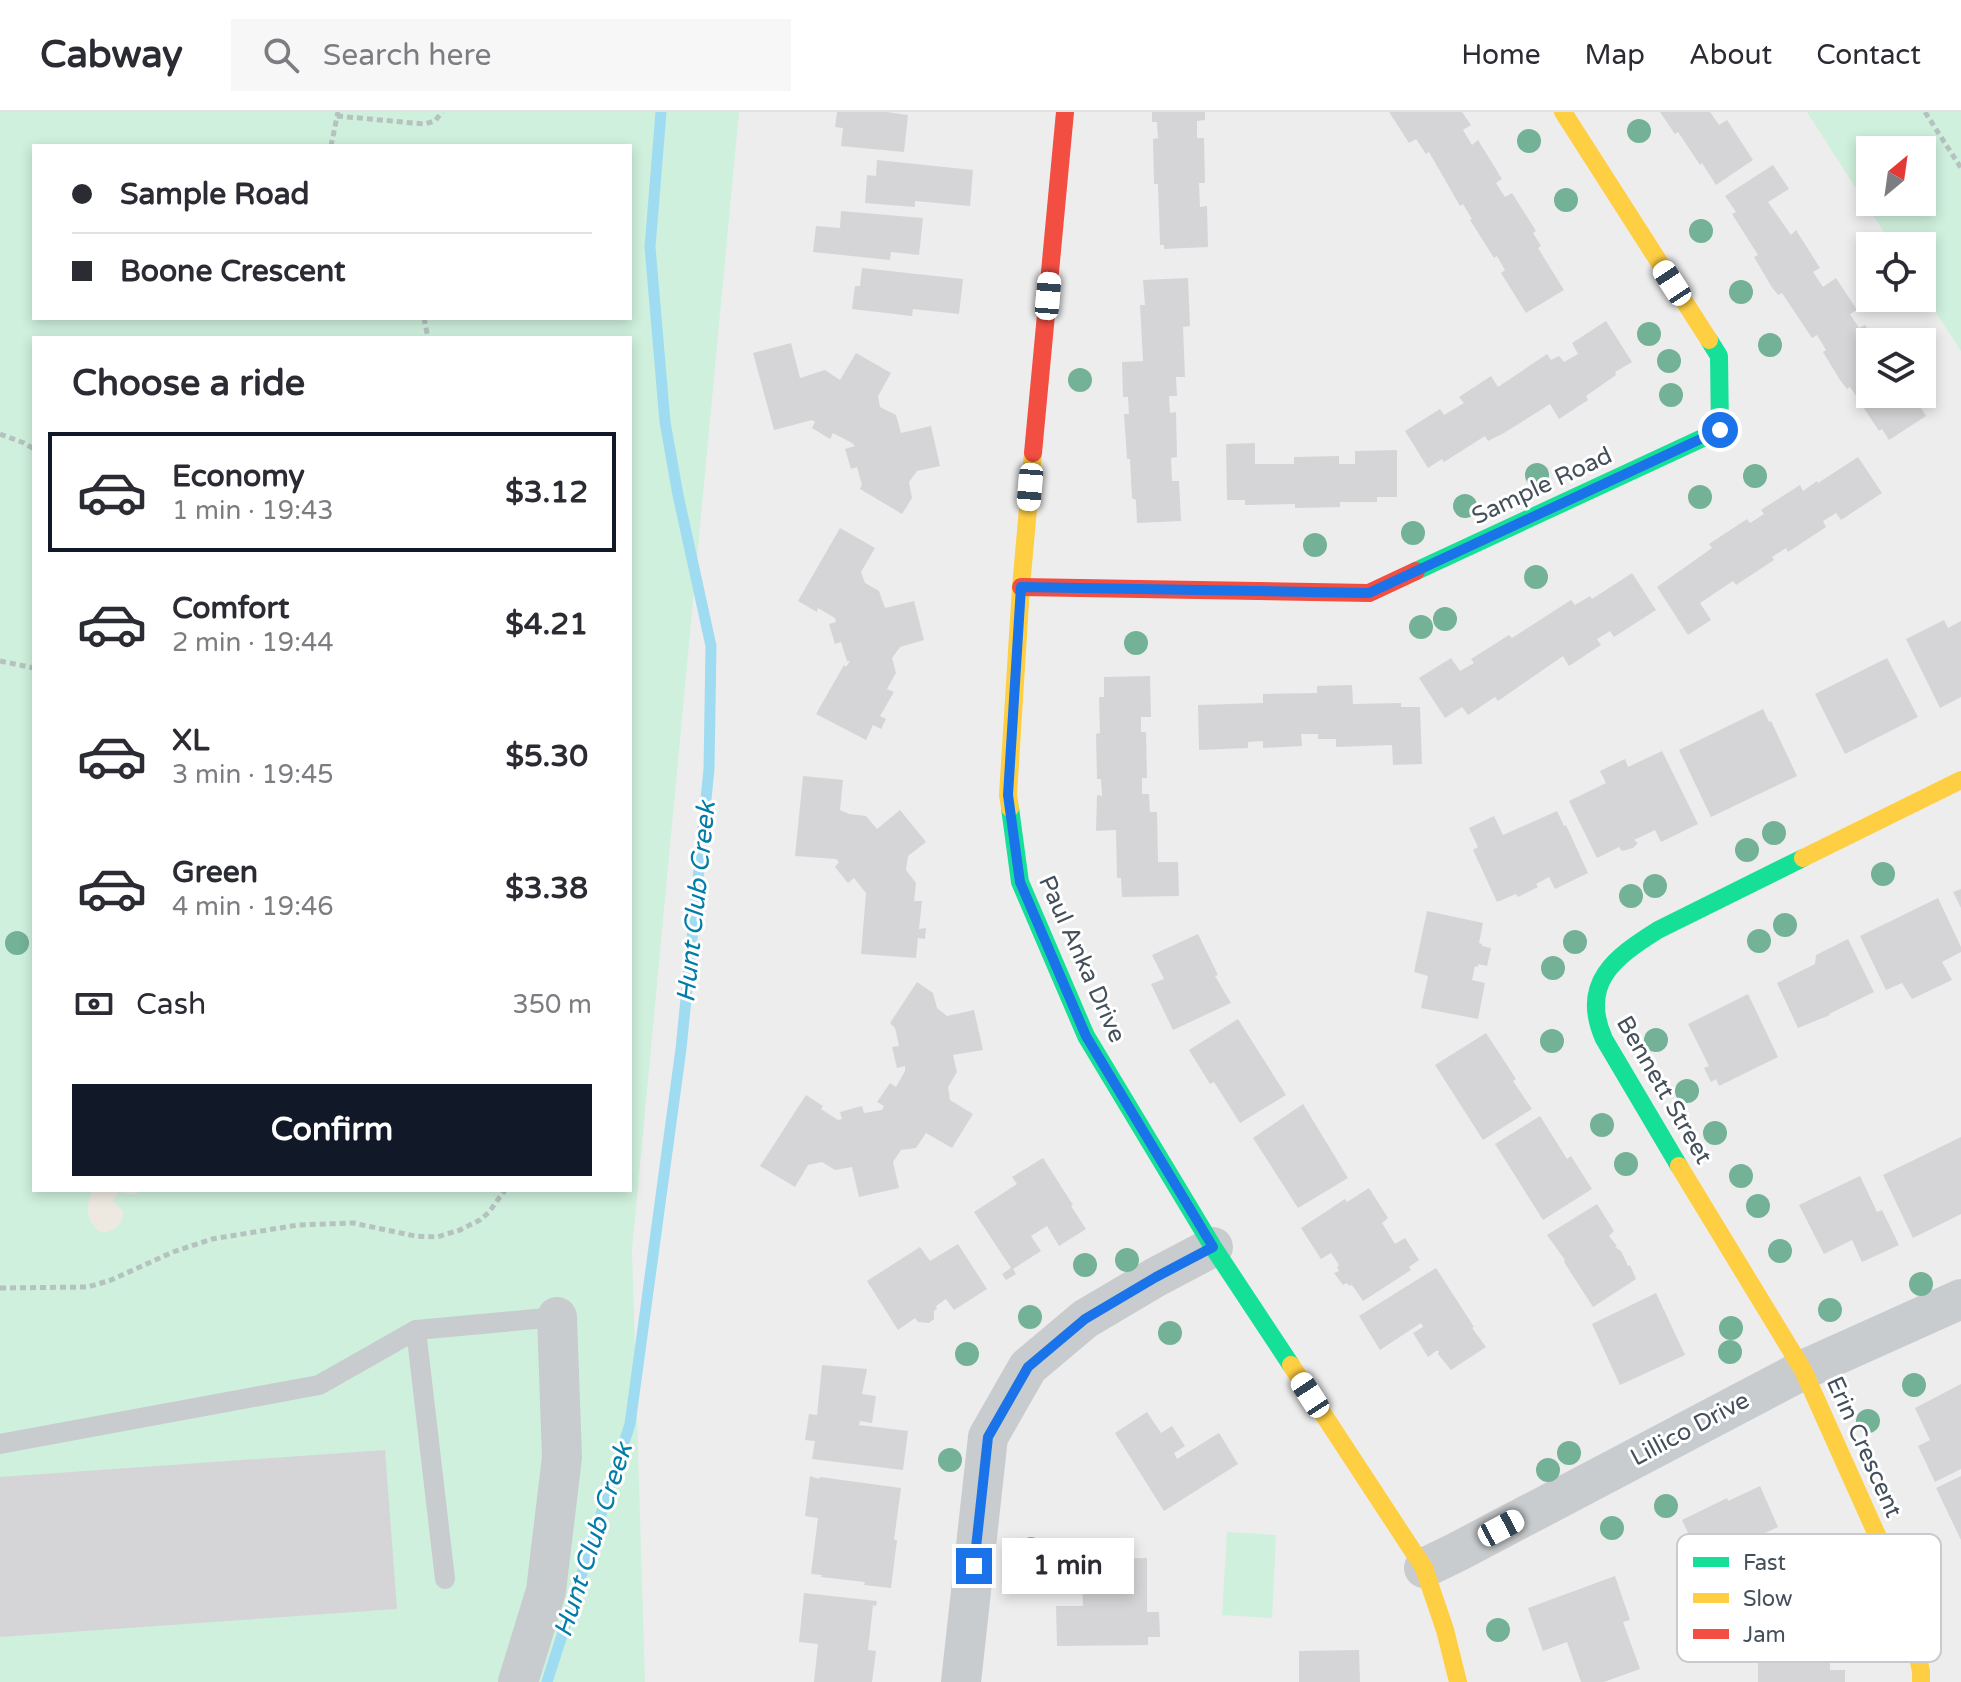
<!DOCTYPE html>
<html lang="en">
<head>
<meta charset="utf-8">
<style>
  :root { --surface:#fff; --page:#f7f7f7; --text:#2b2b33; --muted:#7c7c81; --line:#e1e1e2; --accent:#111827 }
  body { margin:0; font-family:"Varela Round",sans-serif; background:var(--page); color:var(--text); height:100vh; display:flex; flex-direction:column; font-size:30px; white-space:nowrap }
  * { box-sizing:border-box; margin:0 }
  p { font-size:26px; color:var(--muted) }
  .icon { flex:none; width:44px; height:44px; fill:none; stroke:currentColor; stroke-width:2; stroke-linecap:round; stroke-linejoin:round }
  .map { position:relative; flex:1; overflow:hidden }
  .details { position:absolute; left:32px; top:224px; width:600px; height:856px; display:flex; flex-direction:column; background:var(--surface); border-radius:0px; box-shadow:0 4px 12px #0003 }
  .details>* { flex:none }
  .top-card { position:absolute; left:32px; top:32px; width:600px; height:176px; border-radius:0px; box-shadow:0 4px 12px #0003; display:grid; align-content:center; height:176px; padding:0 40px; background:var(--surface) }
  .needle { width:52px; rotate:29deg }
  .buttons { position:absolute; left:1856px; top:24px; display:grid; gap:16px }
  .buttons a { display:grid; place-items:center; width:80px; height:80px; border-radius:0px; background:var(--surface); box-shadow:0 4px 12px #0003; font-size:40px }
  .end { position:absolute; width:36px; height:36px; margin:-18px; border:10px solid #1a73e8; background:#fff; box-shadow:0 0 0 4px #fff }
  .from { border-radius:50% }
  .bubble { position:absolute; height:56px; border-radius:0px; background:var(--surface); box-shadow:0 4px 12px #0003; font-size:26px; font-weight:700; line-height:56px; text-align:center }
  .car { position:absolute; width:24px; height:48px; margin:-24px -12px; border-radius:10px; box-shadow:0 0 6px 2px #0007; background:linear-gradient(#fff 24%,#345 0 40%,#fff 0 76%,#345 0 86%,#fff 0) }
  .top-card b { display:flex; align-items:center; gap:28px; height:76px; font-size:30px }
  .top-card b+b { border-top:2px solid var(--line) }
  .top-card i { width:20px; height:20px; background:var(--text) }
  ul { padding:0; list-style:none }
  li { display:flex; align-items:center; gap:24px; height:120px; margin:0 16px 12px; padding:0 24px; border:4px solid transparent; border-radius:0px }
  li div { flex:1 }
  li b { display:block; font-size:30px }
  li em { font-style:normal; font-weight:700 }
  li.selected { border-color:var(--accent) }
  li>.icon { width:72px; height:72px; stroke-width:1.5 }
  h2 { padding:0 40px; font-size:36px; line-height:96px }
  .pay { display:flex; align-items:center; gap:20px; height:88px; padding:0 40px; font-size:30px }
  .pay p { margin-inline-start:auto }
  .button { display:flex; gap:16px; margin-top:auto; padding:16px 40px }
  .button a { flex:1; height:92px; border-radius:0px; background:var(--accent); color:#fff; font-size:32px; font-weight:700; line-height:92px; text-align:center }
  header { display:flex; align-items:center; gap:48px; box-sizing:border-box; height:112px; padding:0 40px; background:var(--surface); border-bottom:2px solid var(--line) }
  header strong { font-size:38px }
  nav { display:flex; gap:44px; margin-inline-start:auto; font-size:28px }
  .search { width:560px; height:72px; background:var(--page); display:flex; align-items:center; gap:20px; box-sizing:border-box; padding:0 28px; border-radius:0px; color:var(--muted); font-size:30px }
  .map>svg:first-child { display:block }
</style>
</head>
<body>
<header>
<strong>Cabway</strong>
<div class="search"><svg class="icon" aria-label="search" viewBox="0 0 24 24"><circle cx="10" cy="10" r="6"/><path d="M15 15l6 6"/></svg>Search here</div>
<nav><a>Home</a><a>Map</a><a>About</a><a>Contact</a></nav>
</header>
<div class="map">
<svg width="1961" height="1570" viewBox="0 0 1961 1570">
  <rect width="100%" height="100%" fill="#eeeded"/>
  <g fill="#cff0dd" fill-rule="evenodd">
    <path d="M0 0H739L632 1138 645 1570H0ZM34 34H630V206H34ZM34 226H630V1078H34Z"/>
    <path d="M1807 0H1961V239L1922 179V134H1893ZM1870 38H1922V90H1870Z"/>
    <path d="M1227 1420 1276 1423 1272 1506 1222 1503Z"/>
  </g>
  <path fill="#eee9e0" d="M92 1078H139L136 1083 119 1080 113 1089 123 1099C124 1113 114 1121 100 1120 85 1108 86 1095 92 1078Z"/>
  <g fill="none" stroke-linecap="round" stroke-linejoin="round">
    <path stroke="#a0dcf1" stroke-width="11" d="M547 1570 630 1312 681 937 709 657 711 534 678 383 665 310 650 135 661 0"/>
  </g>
  <g fill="#d5d5d7">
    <path d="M837 0H887L908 3 904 40 841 34 843 16 835 15Z"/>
    <path d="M1152 0H1205V8L1197 9V26H1204L1205 71H1199L1200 95 1207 94 1208 135 1164 137V133H1160L1158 72H1154L1153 27 1158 26 1157 10H1152Z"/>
    <path d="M1389 0H1462L1471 13 1463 18 1472 33 1478 28 1502 67 1496 71 1505 85 1512 81 1536 119 1533 121 1541 134 1538 136 1564 178 1526 201 1501 161 1505 158 1497 144 1494 146 1470 108 1472 107 1463 92 1460 94 1429 40 1426 42 1416 27 1409 31Z"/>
    <path d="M1660 0H1710L1719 13 1727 8 1753 48 1716 73 1702 51 1700 53 1678 20 1675 22Z"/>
    <path d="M877 48 973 58 970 94 915 89V95L865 91 867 63 876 64Z"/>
    <path d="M1773 53 1789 77 1768 90 1791 123 1796 118 1820 156 1813 160 1823 175 1836 166 1857 198 1850 202 1859 216 1865 213 1876 230H1870V282H1912L1926 304 1889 328 1882 317 1879 319 1850 275 1847 277 1840 268 1823 240 1826 238 1817 223 1812 226 1782 181 1778 183 1771 174 1754 145 1758 143 1732 102 1736 100 1725 84Z"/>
    <path d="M841 99 923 106 919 143 891 140 890 148 813 140 816 114 840 116Z"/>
    <path d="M862 156 963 167 959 202 913 197 912 204 852 197 855 174H860Z"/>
    <path d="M1188 166 1190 214 1183 215 1185 265H1176L1177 284H1169L1170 301 1176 300 1177 345 1171 346 1172 369H1179L1181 409 1137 411 1136 388 1132 386 1130 347H1127L1124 302H1129L1128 285H1123L1122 250 1143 249 1140 193H1145L1143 168Z"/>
    <path d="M1606 209 1632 250 1615 260 1616 263 1586 284 1588 288 1559 307 1550 292 1504 321 1488 329 1485 324 1444 350 1442 347 1428 356 1405 319 1440 297 1444 303 1464 291 1459 285 1491 264 1498 275 1547 242 1551 248 1559 244 1564 250 1578 242 1572 231Z"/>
    <path d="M791 231 800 266 825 258 840 268 856 241 891 261 878 284 880 295 896 303 901 321 931 314 940 354 917 359 909 370 912 386 902 402 860 377 862 373 857 355 851 357 845 337 855 334 852 331 833 321 830 327 812 316 815 310 812 308 774 318 753 241Z"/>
    <path d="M1255 331V352H1294V345L1339 344V352H1355V339L1397 338V385H1377V390H1340V395L1295 396V392L1245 393V388H1227L1226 332Z"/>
    <path d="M1858 345 1882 381 1841 408 1836 401 1823 409 1826 415 1788 440 1786 436 1772 445 1774 448 1736 473 1733 469 1700 491 1711 508 1688 523 1657 475 1712 436 1709 432 1747 407 1750 411 1764 402 1761 398 1800 373 1803 379 1817 369 1818 371Z"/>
    <path d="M840 416 875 436 861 460 865 471 879 479 885 496 914 489 924 528 900 535 892 546 896 561 887 577 894 580 880 604 886 607 881 617 873 613 866 628 816 602 844 553 846 555 850 549H847L841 530 835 532 829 512 836 510 835 506 818 496 817 500 798 489Z"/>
    <path d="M1632 461 1656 498 1614 525 1610 519 1597 527 1601 533 1569 554 1563 544 1498 589 1495 585 1468 603 1462 595 1445 606 1419 566 1451 546 1460 559 1474 551 1471 547 1509 523 1512 526 1571 488 1575 493 1590 484 1592 487Z"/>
    <path d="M1944 508 1948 516 1961 509V585L1940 596 1906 527Z"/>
    <path d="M1887 546 1918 605 1845 642 1815 582Z"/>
    <path d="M1150 564 1151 605H1141V620H1146L1147 666H1142V682H1149L1150 700H1157L1158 750H1178L1179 784 1122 785 1121 766H1117L1116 718 1096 719 1097 683 1102 684 1101 667H1097L1096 622 1100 621 1099 585H1104V565Z"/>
    <path d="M1352 573 1353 592 1401 591V595H1420L1422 652 1393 653 1392 633 1336 635V627H1318V622H1301L1302 634 1263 636V629L1248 630V636L1199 638 1198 593 1263 591V582L1317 581V574Z"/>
    <path d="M1763 597 1769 610 1771 609 1797 664 1711 705 1679 638Z"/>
    <path d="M1662 639 1698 712 1661 730 1655 718 1634 728 1638 731 1633 736 1622 739 1619 735 1597 746 1569 689 1606 671 1600 659 1625 647 1628 655Z"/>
    <path d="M803 664 843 668 840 698 849 702 866 704 877 717 900 698 926 730 908 744 906 758 916 771 914 789H922L919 817 926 816 925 827 918 826 916 846 861 842 866 781 854 766 848 771 835 755 839 750 836 747 795 744Z"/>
    <path d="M1557 699 1564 714 1566 713 1588 761 1555 777 1549 765 1536 772 1538 775 1518 785 1516 782 1497 790 1473 738 1478 735 1469 716 1494 704 1503 723Z"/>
    <path d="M1961 777V796L1953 780Z"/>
    <path d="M1938 786 1961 835V840L1942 850 1952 868 1912 887 1902 871 1886 878 1860 824Z"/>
    <path d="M1427 799 1483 811 1479 831 1482 832V834L1491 836 1487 854 1478 852V855L1475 854 1472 868 1485 871 1478 907 1421 896 1428 864 1414 860Z"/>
    <path d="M1198 822 1218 863 1215 864 1231 891 1173 918 1151 872 1164 867 1152 843Z"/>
    <path d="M1848 827 1874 880 1829 902 1830 903 1798 916 1777 871 1815 852 1816 843Z"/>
    <path d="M917 870 933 881 937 896 947 904 974 898 983 938 953 943 957 960 948 975 950 988 973 1002 952 1036 926 1021 916 1036 901 1038 893 1050 899 1076 859 1085 852 1055 835 1058 822 1050 808 1053 795 1075 760 1054 806 983 823 994 821 997 838 1008 842 1007 840 1000 862 994 864 1001 882 998 884 994 877 990 890 971 896 975 905 959V954L897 956 892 935 899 934 895 916 890 911Z"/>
    <path d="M1748 882 1778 945 1719 974 1716 967 1711 970 1704 956 1709 954 1688 912Z"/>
    <path d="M1238 907 1286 983 1240 1011 1214 970 1210 972 1189 938Z"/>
    <path d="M1486 921 1516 967 1513 969 1532 997 1483 1028 1435 953Z"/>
    <path d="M1303 992 1348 1066 1298 1096 1253 1026Z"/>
    <path d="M1540 1004 1567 1047 1571 1044 1592 1077 1543 1108 1495 1032Z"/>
    <path d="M1961 1025V1102L1913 1126 1883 1063Z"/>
    <path d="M1043 1046 1073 1093 1071 1094 1086 1117 1059 1134 1047 1114 1031 1124 1041 1139 1013 1157 1016 1162 1006 1168 1002 1162 1011 1156 974 1100 1017 1072 1012 1065Z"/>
    <path d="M1860 1064 1877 1100 1882 1098 1899 1133 1862 1150 1852 1128 1824 1142 1799 1093Z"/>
    <path d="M1369 1076 1388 1106 1382 1111 1395 1132 1405 1126 1419 1148 1409 1155 1411 1158 1363 1189 1352 1173 1349 1174 1347 1171 1343 1173 1334 1161 1339 1159 1337 1155 1339 1153 1331 1141 1321 1147 1301 1116 1345 1087 1347 1090Z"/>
    <path d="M1597 1092 1614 1119 1609 1124 1617 1134 1615 1135 1621 1139 1628 1154 1630 1153 1636 1167 1593 1195 1564 1150 1565 1148 1547 1123Z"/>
    <path d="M958 1132 987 1177 954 1198 946 1187 936 1194 937 1197 934 1199V1207L929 1211 918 1210 915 1206 898 1218 867 1169 920 1135 930 1149Z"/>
    <path d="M1436 1156 1474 1215 1472 1216 1486 1235 1451 1258 1438 1242 1439 1239H1436L1428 1245 1413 1221 1423 1215 1421 1211 1380 1238 1359 1204Z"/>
    <path d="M1656 1181 1685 1243 1620 1273 1592 1212Z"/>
    <path d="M822 1253 867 1257 862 1282 876 1284 872 1311 860 1309 859 1313 908 1319 903 1358 812 1347 815 1329 805 1328 809 1302 817 1303Z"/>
    <path d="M1961 1272V1357L1935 1370 1918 1334 1930 1328 1915 1296Z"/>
    <path d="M1147 1300 1161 1321 1172 1314 1185 1334 1174 1341 1177 1347 1219 1321 1238 1352 1164 1399 1115 1321Z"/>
    <path d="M385 1338 397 1497 0 1525V1365Z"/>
    <path d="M810 1364 819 1367 820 1365 901 1376 894 1428H897L891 1476 864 1473 865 1470 821 1465 822 1463 811 1462 818 1406 805 1404Z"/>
    <path d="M1961 1364V1428L1936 1376Z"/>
    <path d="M1760 1374 1778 1415 1748 1429 1750 1433 1704 1455 1682 1408 1727 1386 1728 1389Z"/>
    <path d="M1147 1446V1500H1159L1160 1525H1148V1533L1057 1534 1056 1494H1083L1082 1450H1092V1447Z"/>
    <path d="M1615 1464 1630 1508 1623 1510 1640 1557 1604 1570H1581L1567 1530 1543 1539 1528 1496Z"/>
    <path d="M804 1481 877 1489 876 1494 873 1493 868 1538 876 1539 872 1570H814L818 1532 799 1530Z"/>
    <path d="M1359 1538 1360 1570H1299V1539Z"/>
    <path d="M1830 1546V1558H1845V1570H1758V1547Z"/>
  </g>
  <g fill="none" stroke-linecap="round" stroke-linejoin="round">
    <g stroke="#b5c2bf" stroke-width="5" stroke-dasharray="6 4" stroke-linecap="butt">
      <path d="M1925 0 1961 56"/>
      <path d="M337 4 424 12 435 9 442 0"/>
      <path d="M331 34 338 0"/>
      <path d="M424 206 428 226"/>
      <path d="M0 322 24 331 34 337"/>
      <path d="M0 549 34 556"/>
      <path d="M0 1176 88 1175 111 1168 173 1140 212 1127 298 1113 353 1111 415 1124 437 1125 460 1118 480 1108 489 1100 505 1078"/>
    </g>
    <g stroke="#c9ccce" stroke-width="20">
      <path d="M416 1218 445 1467"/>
      <path d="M0 1332 319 1273 416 1218 557 1205"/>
    </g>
    <g stroke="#c9ccce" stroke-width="40">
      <path d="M1424 1456 1457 1440 1803 1258 1961 1187"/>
      <path d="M518 1570 546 1479 562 1345 557 1205"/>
      <path d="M961 1570 988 1325 1028 1255 1085 1207 1156 1165 1213 1135"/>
    </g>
    <g stroke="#16e098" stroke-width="18">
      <path d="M1416 459 1720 318 1719 244 1709 228"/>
      <path d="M1010 696 1020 770 1086 924 1213 1135 1291 1253"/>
      <path d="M1679 1054 1604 927C1579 871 1615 845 1658 818L1803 746"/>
    </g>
    <g stroke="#ffcf43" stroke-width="18">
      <path d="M1563 0 1709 228"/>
      <path d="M1010 696 1008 683 1021 475 1033 341"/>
      <path d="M1803 746 1961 668"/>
      <path d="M1679 1054 1803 1258 1903 1481 1921 1559V1570"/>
      <path d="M1291 1253 1424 1456 1445 1518 1458 1570"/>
    </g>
    <g stroke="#f24e42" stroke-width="18">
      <path d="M1033 341 1065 0"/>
      <path d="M1021 475 1369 481 1416 459"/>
    </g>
  </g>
  <g fill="#73b296">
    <circle cx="1639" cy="19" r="12"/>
    <circle cx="1529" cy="29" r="12"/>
    <circle cx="1566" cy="88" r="12"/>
    <circle cx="1701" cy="119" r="12"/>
    <circle cx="1741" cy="180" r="12"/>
    <circle cx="1649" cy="222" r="12"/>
    <circle cx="1770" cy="233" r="12"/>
    <circle cx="1669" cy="249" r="12"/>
    <circle cx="1080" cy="268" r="12"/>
    <circle cx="1671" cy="283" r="12"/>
    <circle cx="1537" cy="363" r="12"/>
    <circle cx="1755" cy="364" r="12"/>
    <circle cx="1700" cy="385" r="12"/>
    <circle cx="1465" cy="394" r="12"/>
    <circle cx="1413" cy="421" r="12"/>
    <circle cx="1315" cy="433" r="12"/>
    <circle cx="1536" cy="465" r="12"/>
    <circle cx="1445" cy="507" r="12"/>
    <circle cx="1421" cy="515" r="12"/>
    <circle cx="1136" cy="531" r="12"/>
    <circle cx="1774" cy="721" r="12"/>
    <circle cx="1747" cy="738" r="12"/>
    <circle cx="1883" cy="762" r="12"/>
    <circle cx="1655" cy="774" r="12"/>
    <circle cx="1631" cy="784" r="12"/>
    <circle cx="1785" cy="813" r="12"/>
    <circle cx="1759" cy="829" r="12"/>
    <circle cx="1575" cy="830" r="12"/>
    <circle cx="17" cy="831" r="12"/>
    <circle cx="1553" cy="856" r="12"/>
    <circle cx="1656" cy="928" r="12"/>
    <circle cx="1552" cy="929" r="12"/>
    <circle cx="1687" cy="979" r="12"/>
    <circle cx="1602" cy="1013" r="12"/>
    <circle cx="1715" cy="1021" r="12"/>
    <circle cx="1626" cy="1052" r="12"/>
    <circle cx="1741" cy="1064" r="12"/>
    <circle cx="1758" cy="1094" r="12"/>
    <circle cx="1780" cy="1139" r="12"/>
    <circle cx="1127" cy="1148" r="12"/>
    <circle cx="1085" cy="1153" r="12"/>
    <circle cx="1921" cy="1172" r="12"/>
    <circle cx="1830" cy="1198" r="12"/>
    <circle cx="1030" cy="1205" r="12"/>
    <circle cx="1731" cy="1216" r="12"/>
    <circle cx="1170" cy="1221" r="12"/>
    <circle cx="1730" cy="1240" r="12"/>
    <circle cx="967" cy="1242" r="12"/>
    <circle cx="1914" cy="1273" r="12"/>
    <circle cx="1868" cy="1309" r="12"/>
    <circle cx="1569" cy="1341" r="12"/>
    <circle cx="950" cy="1348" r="12"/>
    <circle cx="1548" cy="1358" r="12"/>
    <circle cx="1666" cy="1394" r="12"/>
    <circle cx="1612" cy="1416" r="12"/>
    <circle cx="1031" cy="1437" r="12"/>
    <circle cx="1498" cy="1518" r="12"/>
  </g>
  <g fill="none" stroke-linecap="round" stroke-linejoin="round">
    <path stroke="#1a73e8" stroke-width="10" d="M974 1454 988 1325 1028 1255 1085 1207 1156 1165 1213 1135 1086 924 1020 770 1008 683 1021 475 1369 481 1720 318"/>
  </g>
  <g text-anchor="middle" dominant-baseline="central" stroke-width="6" stroke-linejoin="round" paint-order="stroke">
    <g font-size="24" fill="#434f5b" stroke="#fff">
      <text transform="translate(1542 374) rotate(-25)">Sample Road</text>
      <text transform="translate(1082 847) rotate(66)">Paul Anka Drive</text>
      <text transform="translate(1664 978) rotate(60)">Bennett Street</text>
      <text transform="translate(1690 1317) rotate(-28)">Lillico Drive</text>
      <text transform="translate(1864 1335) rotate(66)">Erin Crescent</text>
    </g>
    <g font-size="26" font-style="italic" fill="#027da8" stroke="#fff">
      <text transform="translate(696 790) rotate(-84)">Hunt Club Creek</text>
      <text transform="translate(593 1428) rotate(-72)">Hunt Club Creek</text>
    </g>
  </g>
  <rect x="1677" y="1422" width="264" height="128" rx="12" fill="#fff" stroke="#c7cace" stroke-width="2"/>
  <rect x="1693" y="1445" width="36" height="10" fill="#16e098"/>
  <rect x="1693" y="1481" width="36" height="10" fill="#ffcf43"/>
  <rect x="1693" y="1517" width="36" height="10" fill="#f24e42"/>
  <g font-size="22" fill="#434f5b">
    <text x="1743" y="1458">Fast</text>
    <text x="1743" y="1494">Slow</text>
    <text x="1743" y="1530">Jam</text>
  </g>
</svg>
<div class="buttons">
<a><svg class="needle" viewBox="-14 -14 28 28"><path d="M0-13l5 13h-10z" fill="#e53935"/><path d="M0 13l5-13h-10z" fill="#7c7c81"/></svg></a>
<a><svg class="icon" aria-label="locate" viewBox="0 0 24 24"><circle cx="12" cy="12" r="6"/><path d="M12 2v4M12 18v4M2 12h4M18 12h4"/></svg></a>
<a><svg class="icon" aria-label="layers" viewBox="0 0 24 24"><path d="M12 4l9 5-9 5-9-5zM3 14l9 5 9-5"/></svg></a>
</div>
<i class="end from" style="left:1720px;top:318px"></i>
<i class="end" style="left:974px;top:1454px"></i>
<div class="bubble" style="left:1002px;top:1426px;width:132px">1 min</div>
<i class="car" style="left:1672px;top:171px;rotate:327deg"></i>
<i class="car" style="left:1048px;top:184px;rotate:5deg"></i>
<i class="car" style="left:1030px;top:375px;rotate:185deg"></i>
<i class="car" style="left:1310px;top:1283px;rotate:327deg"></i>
<i class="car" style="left:1501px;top:1416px;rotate:62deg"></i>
<div class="top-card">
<b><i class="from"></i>Sample Road</b>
<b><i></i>Boone Crescent</b>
</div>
<section class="details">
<h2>Choose a ride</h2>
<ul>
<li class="selected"><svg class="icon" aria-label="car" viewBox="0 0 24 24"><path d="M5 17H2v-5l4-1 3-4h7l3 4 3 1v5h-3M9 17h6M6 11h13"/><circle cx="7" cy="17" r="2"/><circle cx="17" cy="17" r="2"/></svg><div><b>Economy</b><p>1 min · 19:43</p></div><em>$3.12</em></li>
<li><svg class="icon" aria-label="car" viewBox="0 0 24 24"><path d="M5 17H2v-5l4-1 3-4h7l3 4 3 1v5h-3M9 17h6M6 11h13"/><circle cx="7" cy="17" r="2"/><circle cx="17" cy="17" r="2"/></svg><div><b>Comfort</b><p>2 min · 19:44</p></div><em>$4.21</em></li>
<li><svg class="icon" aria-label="car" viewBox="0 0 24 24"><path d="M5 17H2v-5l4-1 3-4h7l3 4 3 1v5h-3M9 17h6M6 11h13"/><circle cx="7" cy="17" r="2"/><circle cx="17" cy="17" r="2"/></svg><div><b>XL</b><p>3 min · 19:45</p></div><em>$5.30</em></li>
<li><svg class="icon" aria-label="car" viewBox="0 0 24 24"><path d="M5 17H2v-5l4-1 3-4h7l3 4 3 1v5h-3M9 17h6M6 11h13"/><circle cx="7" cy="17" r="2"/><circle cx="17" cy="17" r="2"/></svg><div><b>Green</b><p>4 min · 19:46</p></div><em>$3.38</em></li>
</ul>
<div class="pay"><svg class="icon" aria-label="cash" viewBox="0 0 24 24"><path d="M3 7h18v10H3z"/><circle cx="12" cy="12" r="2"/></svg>Cash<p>350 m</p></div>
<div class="button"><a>Confirm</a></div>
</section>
</div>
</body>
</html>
